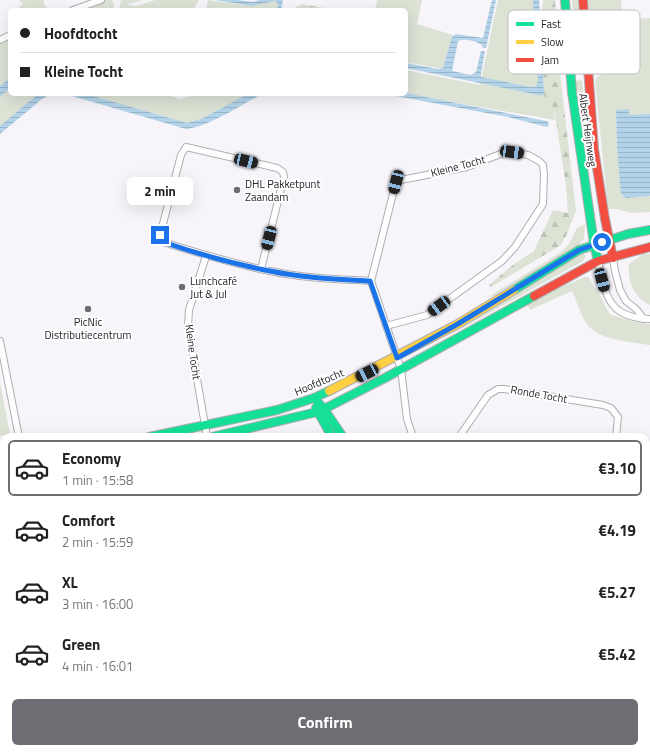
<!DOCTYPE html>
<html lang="en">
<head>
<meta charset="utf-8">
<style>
  :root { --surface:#fff; --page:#f6f6f6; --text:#222; --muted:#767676; --line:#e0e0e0; --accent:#6f6c73 }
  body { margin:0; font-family:"Titillium Web",sans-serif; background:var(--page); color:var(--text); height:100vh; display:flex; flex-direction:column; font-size:15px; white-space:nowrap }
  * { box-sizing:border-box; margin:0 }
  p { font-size:13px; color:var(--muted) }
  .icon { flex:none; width:22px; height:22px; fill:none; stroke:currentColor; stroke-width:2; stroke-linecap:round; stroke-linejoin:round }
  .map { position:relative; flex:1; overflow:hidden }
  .drawer { position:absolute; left:0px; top:433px; width:650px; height:320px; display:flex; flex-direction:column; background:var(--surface); border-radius:12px 12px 0 0; box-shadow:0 4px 16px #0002 }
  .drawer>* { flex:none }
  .guide { position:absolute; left:8px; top:8px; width:400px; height:88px; border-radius:6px; box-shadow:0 4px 16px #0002; display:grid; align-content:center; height:88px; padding:0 12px; background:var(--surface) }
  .end { position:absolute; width:18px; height:18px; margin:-9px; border:5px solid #1a73e8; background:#fff; box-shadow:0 0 0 2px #fff }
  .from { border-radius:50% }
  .bubble { position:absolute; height:28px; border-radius:6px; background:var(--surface); box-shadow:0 4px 16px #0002; font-size:13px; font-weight:700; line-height:28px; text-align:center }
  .car { position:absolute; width:12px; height:24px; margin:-12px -6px; border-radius:5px; box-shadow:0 0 3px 1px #0007; background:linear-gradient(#222 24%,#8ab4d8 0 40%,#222 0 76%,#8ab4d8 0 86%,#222 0) }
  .guide b { display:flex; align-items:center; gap:14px; height:38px; font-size:15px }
  .guide b+b { border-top:1px solid var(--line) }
  .guide i { width:10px; height:10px; background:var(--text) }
  ul { padding:7px 0 0; list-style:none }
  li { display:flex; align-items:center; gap:12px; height:56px; margin:0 8px 6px; padding:0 4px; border:2px solid transparent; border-radius:6px }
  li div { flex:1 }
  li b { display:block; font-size:15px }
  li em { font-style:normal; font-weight:700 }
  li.current { border-color:var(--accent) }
  li>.icon { width:36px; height:36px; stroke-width:1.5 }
  .button { display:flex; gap:8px; margin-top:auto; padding:8px 12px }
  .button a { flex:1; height:46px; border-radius:6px; background:var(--accent); color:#fff; font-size:16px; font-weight:700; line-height:46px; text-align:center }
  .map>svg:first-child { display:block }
</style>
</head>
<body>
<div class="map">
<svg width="650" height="753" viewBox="0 0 650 753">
  <defs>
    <pattern id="forest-firs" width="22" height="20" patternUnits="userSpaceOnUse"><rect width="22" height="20" fill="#dce3d5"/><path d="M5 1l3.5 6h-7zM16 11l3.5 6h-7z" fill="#bdc2b7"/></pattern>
    <pattern id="water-rules" width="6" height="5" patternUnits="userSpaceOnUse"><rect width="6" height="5" fill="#b2d3e9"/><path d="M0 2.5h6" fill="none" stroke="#99b5c8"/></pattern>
  </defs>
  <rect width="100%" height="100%" fill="#f7f5fa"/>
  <g fill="#dce3d5">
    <path d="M19 0H44L43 3 49 10H20L18 8 23 4Z"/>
    <path d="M104 0H112L114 5 113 10H80Z"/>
    <path d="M121 0H142L126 5 137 6 155 0H199L193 10H119Z"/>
    <path d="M208 0 252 6 275 1 278 4 277 10H206Z"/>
    <path d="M377 0H422L417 24 453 35 443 69 406 62V10H375Z"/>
    <path d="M498 0H539L544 95 554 107 555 120 406 94V70L480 85Z"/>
    <path d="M572 0H580L584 59 581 64 576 61Z"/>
    <path d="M588 0H621L625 58C621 63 598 66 594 60 592 59 592 56 592 54Z"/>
    <path d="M650 18V114L629 115 616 110 617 147 641 197 650 196V212L631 213 617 209H608L595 81C601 67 621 79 631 70L632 66 628 19Z"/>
    <path d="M10 39V94H45L0 131V43Z"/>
    <path d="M582 80 590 155 586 156 577 111 575 81Z"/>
    <path d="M72 94H164L181 99 198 94H253L190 127Z"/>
    <path d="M573 185 576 211 568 213 566 186Z"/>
    <path d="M585 224 584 239 576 248 509 289 491 297 490 296 561 252 569 244 577 228Z"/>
    <path d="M583 254 586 256 583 261 459 330V328L478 314 577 256Z"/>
    <path d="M643 254H650V305C634 297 627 282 629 264Z"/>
    <path d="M585 277H588L601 297 609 313 612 315 635 322 650 324V345C631 342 597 340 586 323 580 313 577 301 572 291L530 310 527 305 556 289Z"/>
    <path d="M0 382 10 434 0 436Z"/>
    <path d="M0 551 4 552V581L0 580Z"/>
    <path d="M646 661H650V717L646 715Z"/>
    <path d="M646 721 650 724V751L646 749Z"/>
  </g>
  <g fill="url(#forest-firs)">
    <path d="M543 0H555L560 73 573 185 566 186 554 108 544 95 541 21Z"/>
    <path d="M302 4 306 5 337 10H295L296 7Z"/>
    <path d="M553 210 568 213 576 211 566 236 561 245 491 287 489 285 514 264 534 251Z"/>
  </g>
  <g fill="url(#water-rules)">
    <path d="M215 0H238L252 2 260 0H283L281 10H277L278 4 275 1 252 6Z"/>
    <path d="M492 0H496L486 48 482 47V45C476 41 465 38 458 41L452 71 471 75 476 72 481 51H485L481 73V77L531 87H536L538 80 533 0H539L544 95H538L406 68V63L438 69 443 68 452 37 456 34 483 38Z"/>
    <path d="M10 78V88L0 97V86Z"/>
    <path d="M406 93 546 121 548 122 549 124 547 127 508 117 385 94H406Z"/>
    <path d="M38 94H51L42 99 0 134V126Z"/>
    <path d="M65 94H86L187 123 201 119 248 94H262C241 105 208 127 186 129Z"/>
    <path d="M629 109V115L650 114V196L626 198 621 194 617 147 616 110Z"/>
  </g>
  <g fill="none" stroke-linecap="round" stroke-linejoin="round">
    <defs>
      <g id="street">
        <path d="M73 10 101 0"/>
        <path d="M0 40 10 35"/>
        <path d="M206 256 189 310 188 326 207 437"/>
        <path d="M613 258 615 271 620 290 626 301 636 309 644 319"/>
        <path d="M598 261C606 296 608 318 650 319"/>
        <path d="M261 269 284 177 283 172 277 168 186 147 181 155 160 235V240L163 242C198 253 234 264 270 271 302 278 338 279 371 281"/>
        <path d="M386 326 427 315 502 261 515 247 543 204 544 175 543 165 539 161 528 155 512 152 503 153 467 167 401 180 396 182 371 281 401 369 407 419 413 437"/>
        <path d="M0 341 19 437"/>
        <path d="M459 437 488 395 498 389H504L603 405 611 408 618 417 616 437"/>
        <path d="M0 584 4 585"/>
        <path d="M185 753 186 749"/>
        <path d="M212 753V749"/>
        <path d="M423 753 425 749"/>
      </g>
      <g id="fast">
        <path d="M565 0 572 92 594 244 598 261"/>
        <path d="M514 290 579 250 628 234 650 230"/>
        <path d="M314 398 324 409 343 437"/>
        <path d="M316 408 332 437"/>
        <path d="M149 437 277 410 314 398 329 391"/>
        <path d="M212 437 317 412 324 409 385 378 534 296"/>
        <path d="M0 480 4 479"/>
        <path d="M514 753 516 749"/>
        <path d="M521 753 523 749"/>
      </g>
      <g id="slow">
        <path d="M329 391 456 325 514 290"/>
        <path d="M646 637H650"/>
      </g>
      <g id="jam">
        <path d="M583 0 594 149 605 219 613 258"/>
        <path d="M534 296 598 261 650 247"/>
        <path d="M0 467H4"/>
        <path d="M646 647 650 646"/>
      </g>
    </defs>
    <use href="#street" stroke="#b0adb3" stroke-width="8"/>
    <use href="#fast" stroke="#b0adb3" stroke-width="10"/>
    <use href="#slow" stroke="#b0adb3" stroke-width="10"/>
    <use href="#jam" stroke="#b0adb3" stroke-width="10"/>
    <use href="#street" stroke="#fefefe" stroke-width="6"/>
    <use href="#fast" stroke="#16e098" stroke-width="8"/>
    <use href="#slow" stroke="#ffcf43" stroke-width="8"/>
    <use href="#jam" stroke="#f24e42" stroke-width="8"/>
  </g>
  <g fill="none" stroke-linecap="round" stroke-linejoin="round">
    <path stroke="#1a73e8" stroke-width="5" d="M160 235V240L163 242C198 254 234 264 270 271 303 278 337 279 370 281L397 358 456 325 579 250 602 242"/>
  </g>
  <g fill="#6f6c73" stroke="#fff" stroke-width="1.5">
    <circle cx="237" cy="190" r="4"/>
    <circle cx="182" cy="287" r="4"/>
    <circle cx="88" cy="309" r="4"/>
  </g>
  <g text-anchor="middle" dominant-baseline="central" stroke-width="4" stroke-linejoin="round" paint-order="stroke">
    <g font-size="11" fill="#26232b" stroke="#fff">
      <text transform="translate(588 130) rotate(82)">Albert Heijnweg</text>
      <text transform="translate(458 166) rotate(-15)">Kleine Tocht</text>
      <text transform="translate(193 352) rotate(82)">Kleine Tocht</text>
      <text transform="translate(319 382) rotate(-23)">Hoofdtocht</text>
      <text transform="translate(539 394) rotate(10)">Ronde Tocht</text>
    </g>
    <g font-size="11" fill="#26232b" stroke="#fff" text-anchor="start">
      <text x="245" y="184">DHL Pakketpunt<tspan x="245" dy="13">Zaandam</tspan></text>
      <text x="190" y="281">Lunchcafé<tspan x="190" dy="13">Jut &amp; Jul</tspan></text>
      <text x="88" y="322" text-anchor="middle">PicNic<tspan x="88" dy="13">Distributiecentrum</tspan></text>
    </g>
  </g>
  <rect x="508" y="10" width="132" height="64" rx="6" fill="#fff" stroke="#bebdbf" stroke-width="1"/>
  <rect x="516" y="22" width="18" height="4" fill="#16e098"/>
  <rect x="516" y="40" width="18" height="4" fill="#ffcf43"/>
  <rect x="516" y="58" width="18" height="4" fill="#f24e42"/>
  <g font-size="11" fill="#26232b">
    <text x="541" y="28">Fast</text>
    <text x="541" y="46">Slow</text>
    <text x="541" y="64">Jam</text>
  </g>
</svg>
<i class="end from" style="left:602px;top:242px"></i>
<i class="end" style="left:160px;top:235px"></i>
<div class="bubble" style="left:127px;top:177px;width:66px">2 min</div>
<i class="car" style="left:512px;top:152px;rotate:98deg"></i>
<i class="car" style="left:246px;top:161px;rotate:103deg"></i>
<i class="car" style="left:396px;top:182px;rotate:194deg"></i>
<i class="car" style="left:269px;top:238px;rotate:194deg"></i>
<i class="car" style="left:602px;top:280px;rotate:165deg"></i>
<i class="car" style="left:439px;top:306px;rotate:234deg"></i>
<i class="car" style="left:367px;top:373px;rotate:243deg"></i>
<div class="guide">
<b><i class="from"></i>Hoofdtocht</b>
<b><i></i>Kleine Tocht</b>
</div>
<section class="drawer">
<ul>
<li class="current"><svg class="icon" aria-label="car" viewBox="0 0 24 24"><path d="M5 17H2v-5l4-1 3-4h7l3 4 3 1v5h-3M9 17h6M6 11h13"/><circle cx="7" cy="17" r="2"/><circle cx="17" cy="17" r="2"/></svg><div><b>Economy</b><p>1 min · 15:58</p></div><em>€3.10</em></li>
<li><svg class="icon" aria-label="car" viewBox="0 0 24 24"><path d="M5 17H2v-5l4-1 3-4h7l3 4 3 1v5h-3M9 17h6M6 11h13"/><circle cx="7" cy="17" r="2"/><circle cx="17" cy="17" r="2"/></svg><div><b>Comfort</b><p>2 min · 15:59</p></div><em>€4.19</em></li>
<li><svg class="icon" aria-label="car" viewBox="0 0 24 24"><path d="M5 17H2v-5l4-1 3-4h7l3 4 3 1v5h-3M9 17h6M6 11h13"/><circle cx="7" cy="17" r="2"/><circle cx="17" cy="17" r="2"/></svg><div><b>XL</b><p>3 min · 16:00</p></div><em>€5.27</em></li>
<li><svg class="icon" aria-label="car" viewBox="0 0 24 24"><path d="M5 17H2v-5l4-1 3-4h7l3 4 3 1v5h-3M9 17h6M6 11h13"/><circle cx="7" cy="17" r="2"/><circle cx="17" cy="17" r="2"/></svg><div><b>Green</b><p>4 min · 16:01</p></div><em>€5.42</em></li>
</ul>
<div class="button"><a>Confirm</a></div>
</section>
</div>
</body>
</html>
